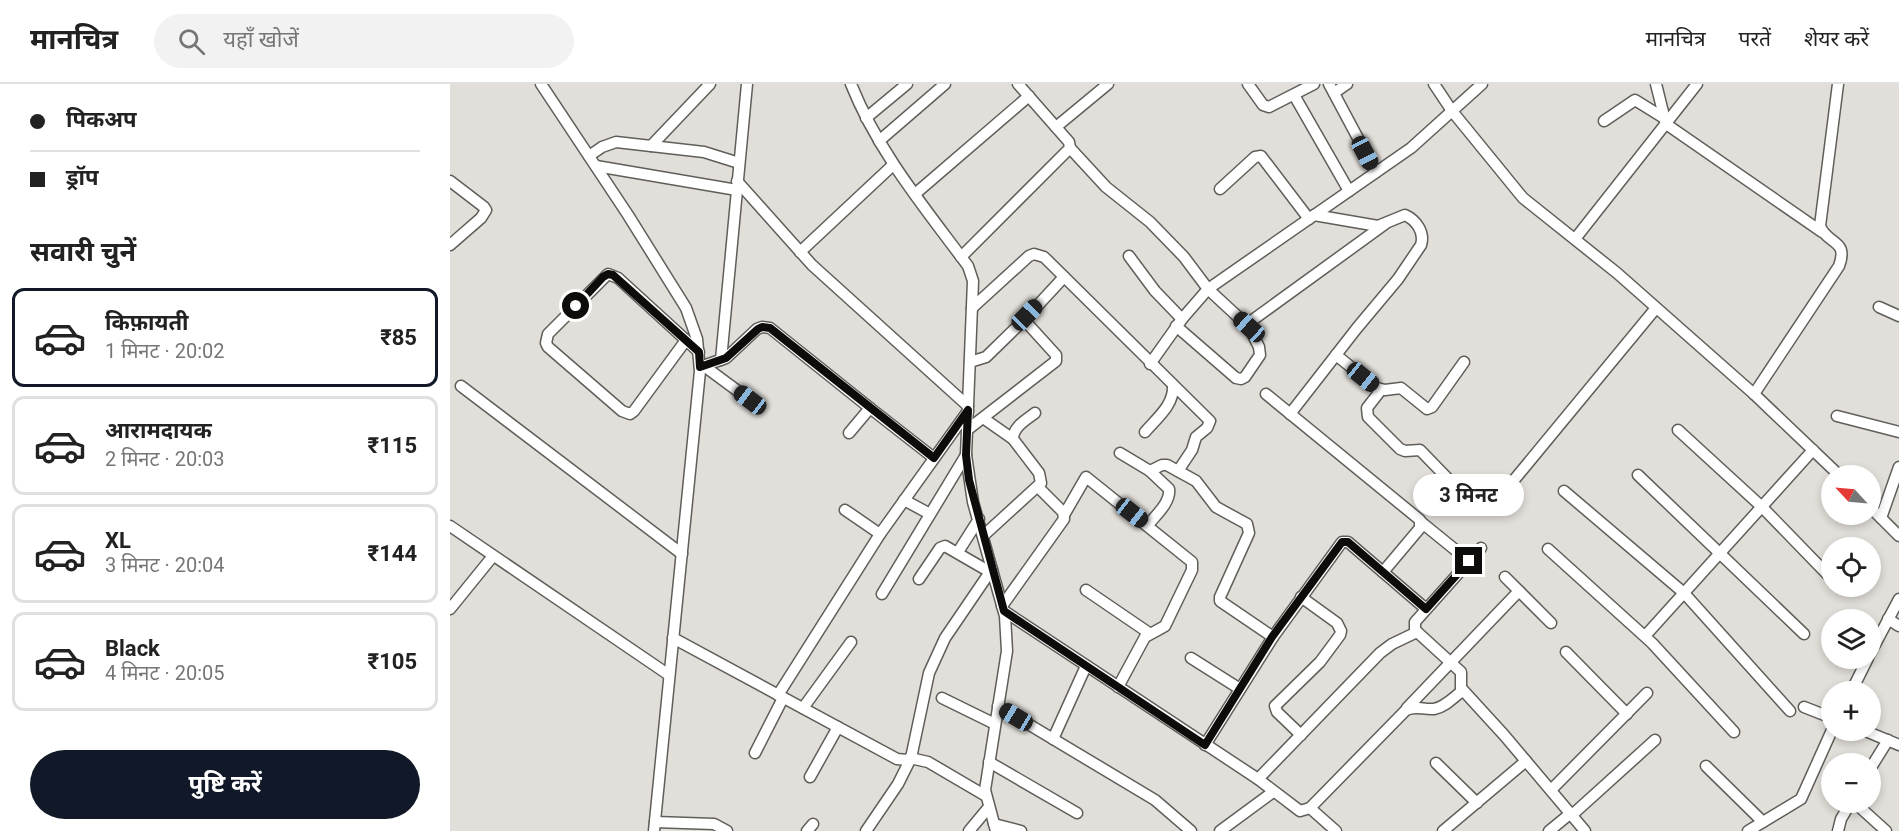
<!DOCTYPE html>
<html lang="hi">
<head>
<meta charset="utf-8">
<style>
  :root { --surface:#fff; --page:#f2f2f2; --text:#222; --muted:#767676; --line:#e0e0e0; --accent:#111827 }
  body { margin:0; font-family:Roboto,"Noto Sans Devanagari",sans-serif; background:var(--page); color:var(--text); height:100vh; display:flex; flex-direction:column; font-size:22px; white-space:nowrap }
  * { box-sizing:border-box; margin:0 }
  p { font-size:20px; color:var(--muted) }
  .icon { flex:none; width:33px; height:33px; fill:none; stroke:currentColor; stroke-width:2; stroke-linecap:round; stroke-linejoin:round }
  .map { position:relative; flex:1; overflow:hidden }
  .details { display:flex; flex-direction:column; background:var(--surface); width:450px }
  .details>* { flex:none }
  .hud { display:grid; align-content:center; height:132px; padding:0 30px; background:var(--surface) }
  .needle { width:39px; rotate:296deg }
  .controls { position:absolute; left:1371px; top:381px; display:grid; gap:12px }
  .controls a { display:grid; place-items:center; width:60px; height:60px; border-radius:50%; background:var(--surface); box-shadow:0 3px 9px #0003; font-size:30px }
  .end { position:absolute; width:27px; height:27px; margin:-14px; border:8px solid #0d0c0a; background:#fff; box-shadow:0 0 0 3px #fff }
  .from { border-radius:50% }
  .bubble { position:absolute; height:42px; border-radius:21px; background:var(--surface); box-shadow:0 3px 9px #0003; font-size:20px; font-weight:700; line-height:42px; text-align:center }
  .car { position:absolute; width:18px; height:36px; margin:-18px -9px; border-radius:8px; box-shadow:0 0 4px 2px #0007; background:linear-gradient(#222 24%,#8ab4d8 0 40%,#222 0 76%,#8ab4d8 0 86%,#222 0) }
  .hud b { display:flex; align-items:center; gap:21px; height:57px; font-size:22px }
  .hud b+b { border-top:2px solid var(--line) }
  .hud i { width:15px; height:15px; background:var(--text) }
  ul { padding:0; list-style:none }
  li { display:flex; align-items:center; gap:18px; height:99px; margin:0 12px 9px; padding:0 18px; border:3px solid var(--line); border-radius:12px }
  li div { flex:1 }
  li b { display:block; font-size:22px }
  li em { font-style:normal; font-weight:700 }
  li.current { border-color:var(--accent) }
  li>.icon { width:54px; height:54px; stroke-width:1.5 }
  h2 { padding:0 30px; font-size:27px; line-height:72px }
  .primary-button { display:flex; gap:12px; margin-top:auto; padding:12px 30px }
  .primary-button a { flex:1; height:69px; border-radius:36px; background:var(--accent); color:#fff; font-size:24px; font-weight:700; line-height:69px; text-align:center }
  header { display:flex; align-items:center; gap:36px; box-sizing:border-box; height:84px; padding:0 30px; background:var(--surface); border-bottom:2px solid var(--line) }
  header strong { font-size:28px }
  nav { display:flex; gap:33px; margin-inline-start:auto; font-size:21px }
  .search { width:420px; height:54px; background:var(--page); display:flex; align-items:center; gap:15px; box-sizing:border-box; padding:0 21px; border-radius:33px; color:var(--muted); font-size:22px }
  main { display:flex; flex:1; min-height:0 }
  .map>svg:first-child { display:block }
</style>
</head>
<body>
<header>
<strong>मानचित्र</strong>
<div class="search"><svg class="icon" aria-label="search" viewBox="0 0 24 24"><circle cx="10" cy="10" r="6"/><path d="M15 15l6 6"/></svg>यहाँ खोजें</div>
<nav><a>मानचित्र</a><a>परतें</a><a>शेयर करें</a></nav>
</header>
<main>
<section class="details">
<div class="hud">
<b><i class="from"></i>पिकअप</b>
<b><i></i>ड्रॉप</b>
</div>
<h2>सवारी चुनें</h2>
<ul>
<li class="current"><svg class="icon" aria-label="car" viewBox="0 0 24 24"><path d="M5 17H2v-5l4-1 3-4h7l3 4 3 1v5h-3M9 17h6M6 11h13"/><circle cx="7" cy="17" r="2"/><circle cx="17" cy="17" r="2"/></svg><div><b>किफ़ायती</b><p>1 मिनट · 20:02</p></div><em>₹85</em></li>
<li><svg class="icon" aria-label="car" viewBox="0 0 24 24"><path d="M5 17H2v-5l4-1 3-4h7l3 4 3 1v5h-3M9 17h6M6 11h13"/><circle cx="7" cy="17" r="2"/><circle cx="17" cy="17" r="2"/></svg><div><b>आरामदायक</b><p>2 मिनट · 20:03</p></div><em>₹115</em></li>
<li><svg class="icon" aria-label="car" viewBox="0 0 24 24"><path d="M5 17H2v-5l4-1 3-4h7l3 4 3 1v5h-3M9 17h6M6 11h13"/><circle cx="7" cy="17" r="2"/><circle cx="17" cy="17" r="2"/></svg><div><b>XL</b><p>3 मिनट · 20:04</p></div><em>₹144</em></li>
<li><svg class="icon" aria-label="car" viewBox="0 0 24 24"><path d="M5 17H2v-5l4-1 3-4h7l3 4 3 1v5h-3M9 17h6M6 11h13"/><circle cx="7" cy="17" r="2"/><circle cx="17" cy="17" r="2"/></svg><div><b>Black</b><p>4 मिनट · 20:05</p></div><em>₹105</em></li>
</ul>
<div class="primary-button"><a>पुष्टि करें</a></div>
</section>
<div class="map">
<svg width="1449" height="747" viewBox="0 0 1449 747">
  <rect width="100%" height="100%" fill="#e2dfda"/>
  <g fill="none" stroke-linecap="round" stroke-linejoin="round">
    <defs>
      <g id="minor">
        <path d="M91 0 178 131 236 224 247 255 250 287 204 747"/>
        <path d="M401 0C428 68 475 124 518 182L523 197 516 371 523 418 555 532 557 567 535 706 546 747"/>
        <path d="M798 0 813 21 819 23 864 0"/>
        <path d="M879 0 926 88"/>
        <path d="M984 0 1002 27 1073 114 1167 189 1304 310 1390 392"/>
        <path d="M1206 0 1216 40 1372 148"/>
        <path d="M884 9 897 0"/>
        <path d="M844 11 899 107"/>
        <path d="M416 34 457 0"/>
        <path d="M1154 37 1185 16 1214 34"/>
        <path d="M606 43 658 0"/>
        <path d="M429 57 495 0"/>
        <path d="M201 62 260 0"/>
        <path d="M620 64 656 103 700 138 734 173 758 205 961 64 1032 0"/>
        <path d="M139 72 152 63 166 58 254 68 289 79"/>
        <path d="M146 82 287 106"/>
        <path d="M0 97 34 123 36 126 31 134 0 161"/>
        <path d="M287 97 362 181 518 322"/>
        <path d="M770 105 805 73 811 72 859 135"/>
        <path d="M465 110 579 12"/>
        <path d="M1125 155 1247 0"/>
        <path d="M350 168 443 81"/>
        <path d="M679 172 705 207 732 235"/>
        <path d="M511 173 620 64 619 58 568 0"/>
        <path d="M1429 223 1449 232"/>
        <path d="M522 224 579 172 584 170 594 173 760 337 757 344 746 353 742 366 728 387"/>
        <path d="M726 242 786 294 791 295 795 293 810 271 809 263 799 243 804 235 935 140"/>
        <path d="M236 256 184 327 180 330 172 327 98 263 96 259 98 250 158 190 168 194 249 268"/>
        <path d="M886 271 927 304 935 306 951 304 977 325 982 323 1014 278"/>
        <path d="M271 276 297 0"/>
        <path d="M520 278 536 273 576 234"/>
        <path d="M700 280 732 235 758 205 799 243"/>
        <path d="M254 282 300 316"/>
        <path d="M250 283 276 274 307 245 312 243 320 244 420 324 399 349"/>
        <path d="M11 302 232 470"/>
        <path d="M931 306 917 324 918 333 950 365 955 367 970 366 1003 400"/>
        <path d="M816 310 970 436V444L933 488"/>
        <path d="M1304 310 1389 182C1399 155 1377 161 1370 142L1388 0"/>
        <path d="M420 324 484 374"/>
        <path d="M840 330 907 244 948 195 971 161C975 148 966 136 955 131L928 142 864 131"/>
        <path d="M1387 332 1449 348"/>
        <path d="M533 334 563 355"/>
        <path d="M517 346 606 277V271L576 238V234L614 193"/>
        <path d="M1228 346 1312 423 1377 490"/>
        <path d="M695 348C707 334 724 321 723 302"/>
        <path d="M670 369 700 387 712 381H717L746 397 766 423 797 440 799 449 770 513V517L823 553"/>
        <path d="M1188 391 1354 550"/>
        <path d="M1114 407 1234 509 1340 627"/>
        <path d="M1050 413 1206 224"/>
        <path d="M454 416 480 430"/>
        <path d="M1420 423 1449 452"/>
        <path d="M395 426 430 450"/>
        <path d="M614 431 636 393 742 478V486L715 542 695 553 668 603"/>
        <path d="M1431 434 1449 383"/>
        <path d="M971 438 1019 477"/>
        <path d="M698 441C706 431 721 418 719 405L700 387"/>
        <path d="M0 442 219 591"/>
        <path d="M533 452 591 399 589 389 563 355C563 343 576 336 585 329"/>
        <path d="M1031 464 965 538V546L1011 588V604L1054 651 1135 747"/>
        <path d="M1098 465 1202 559 1284 648"/>
        <path d="M508 468 529 435"/>
        <path d="M1055 493 1101 539"/>
        <path d="M469 495 490 464 495 462 540 488"/>
        <path d="M636 506 699 549"/>
        <path d="M432 510 516 371"/>
        <path d="M552 522 614 435 613 428 588 403"/>
        <path d="M0 525 43 472"/>
        <path d="M554 527 808 695 850 727 860 724 956 626C966 621 973 626 984 625 995 623 1004 613 1012 607"/>
        <path d="M1438 535 1449 542"/>
        <path d="M1195 552 1363 366"/>
        <path d="M223 554 447 675 457 676 460 674 478 678 536 712"/>
        <path d="M1116 568 1177 630"/>
        <path d="M1420 570 1449 515"/>
        <path d="M741 574 790 605"/>
        <path d="M1401 608 1418 574"/>
        <path d="M328 611 430 450 518 327"/>
        <path d="M492 614 545 640"/>
        <path d="M548 622 705 716 741 747"/>
        <path d="M1354 623 1382 634"/>
        <path d="M353 624 401 558"/>
        <path d="M957 624 1069 507"/>
        <path d="M1413 646 1449 661"/>
        <path d="M851 651 827 628 825 622 870 578 890 551 891 547 887 539 851 513"/>
        <path d="M603 655 636 582"/>
        <path d="M755 661 823 553 892 458H898L976 525"/>
        <path d="M305 669 333 614"/>
        <path d="M539 678 627 729"/>
        <path d="M986 679 1027 719"/>
        <path d="M1256 682 1313 738"/>
        <path d="M1420 685 1438 656"/>
        <path d="M360 693 388 643"/>
        <path d="M808 695 930 569 942 560 967 548"/>
        <path d="M1101 706 1197 609"/>
        <path d="M1404 718 1436 747"/>
        <path d="M860 724 886 747"/>
        <path d="M1122 731 1205 656"/>
        <path d="M205 738 264 740 277 747"/>
        <path d="M544 740 571 747"/>
        <path d="M357 747 363 740"/>
        <path d="M416 747 448 700 461 674 479 589 495 554 542 485"/>
        <path d="M519 747 539 723"/>
        <path d="M770 747 823 708"/>
        <path d="M993 747 1076 677"/>
        <path d="M1099 747 1121 729"/>
        <path d="M1298 747 1351 715 1382 646"/>
        <path d="M1388 747 1391 735 1401 718"/>
      </g>
    </defs>
    <use href="#minor" stroke="#605e59" stroke-width="13"/>
    <use href="#minor" stroke="#fff" stroke-width="10"/>
  </g>
  <g fill="none" stroke-linecap="round" stroke-linejoin="round">
    <path stroke="#0d0c0a" stroke-width="8" d="M126 222 153 193 158 190 163 191 249 268 250 283 276 274 308 245 312 243 320 244 484 374 518 326 516 371 519 396 554 527 755 661 822 553 892 458H898L976 525 1019 477"/>
  </g>
</svg>
<div class="controls">
<a><svg class="needle" viewBox="-14 -14 28 28"><path d="M0-13l5 13h-10z" fill="#e53935"/><path d="M0 13l5-13h-10z" fill="#767676"/></svg></a>
<a><svg class="icon" aria-label="locate" viewBox="0 0 24 24"><circle cx="12" cy="12" r="6"/><path d="M12 2v4M12 18v4M2 12h4M18 12h4"/></svg></a>
<a><svg class="icon" aria-label="layers" viewBox="0 0 24 24"><path d="M12 4l9 5-9 5-9-5zM3 14l9 5 9-5"/></svg></a>
<a>+</a>
<a>−</a>
</div>
<i class="end from" style="left:126px;top:222px"></i>
<i class="end" style="left:1019px;top:477px"></i>
<div class="bubble" style="left:963px;top:390px;width:111px">3 मिनट</div>
<i class="car" style="left:915px;top:69px;rotate:152deg"></i>
<i class="car" style="left:577px;top:231px;rotate:44deg"></i>
<i class="car" style="left:799px;top:243px;rotate:312deg"></i>
<i class="car" style="left:913px;top:293px;rotate:129deg"></i>
<i class="car" style="left:300px;top:316px;rotate:307deg"></i>
<i class="car" style="left:682px;top:429px;rotate:128deg"></i>
<i class="car" style="left:566px;top:633px;rotate:301deg"></i>
</div>
</main>
</body>
</html>
